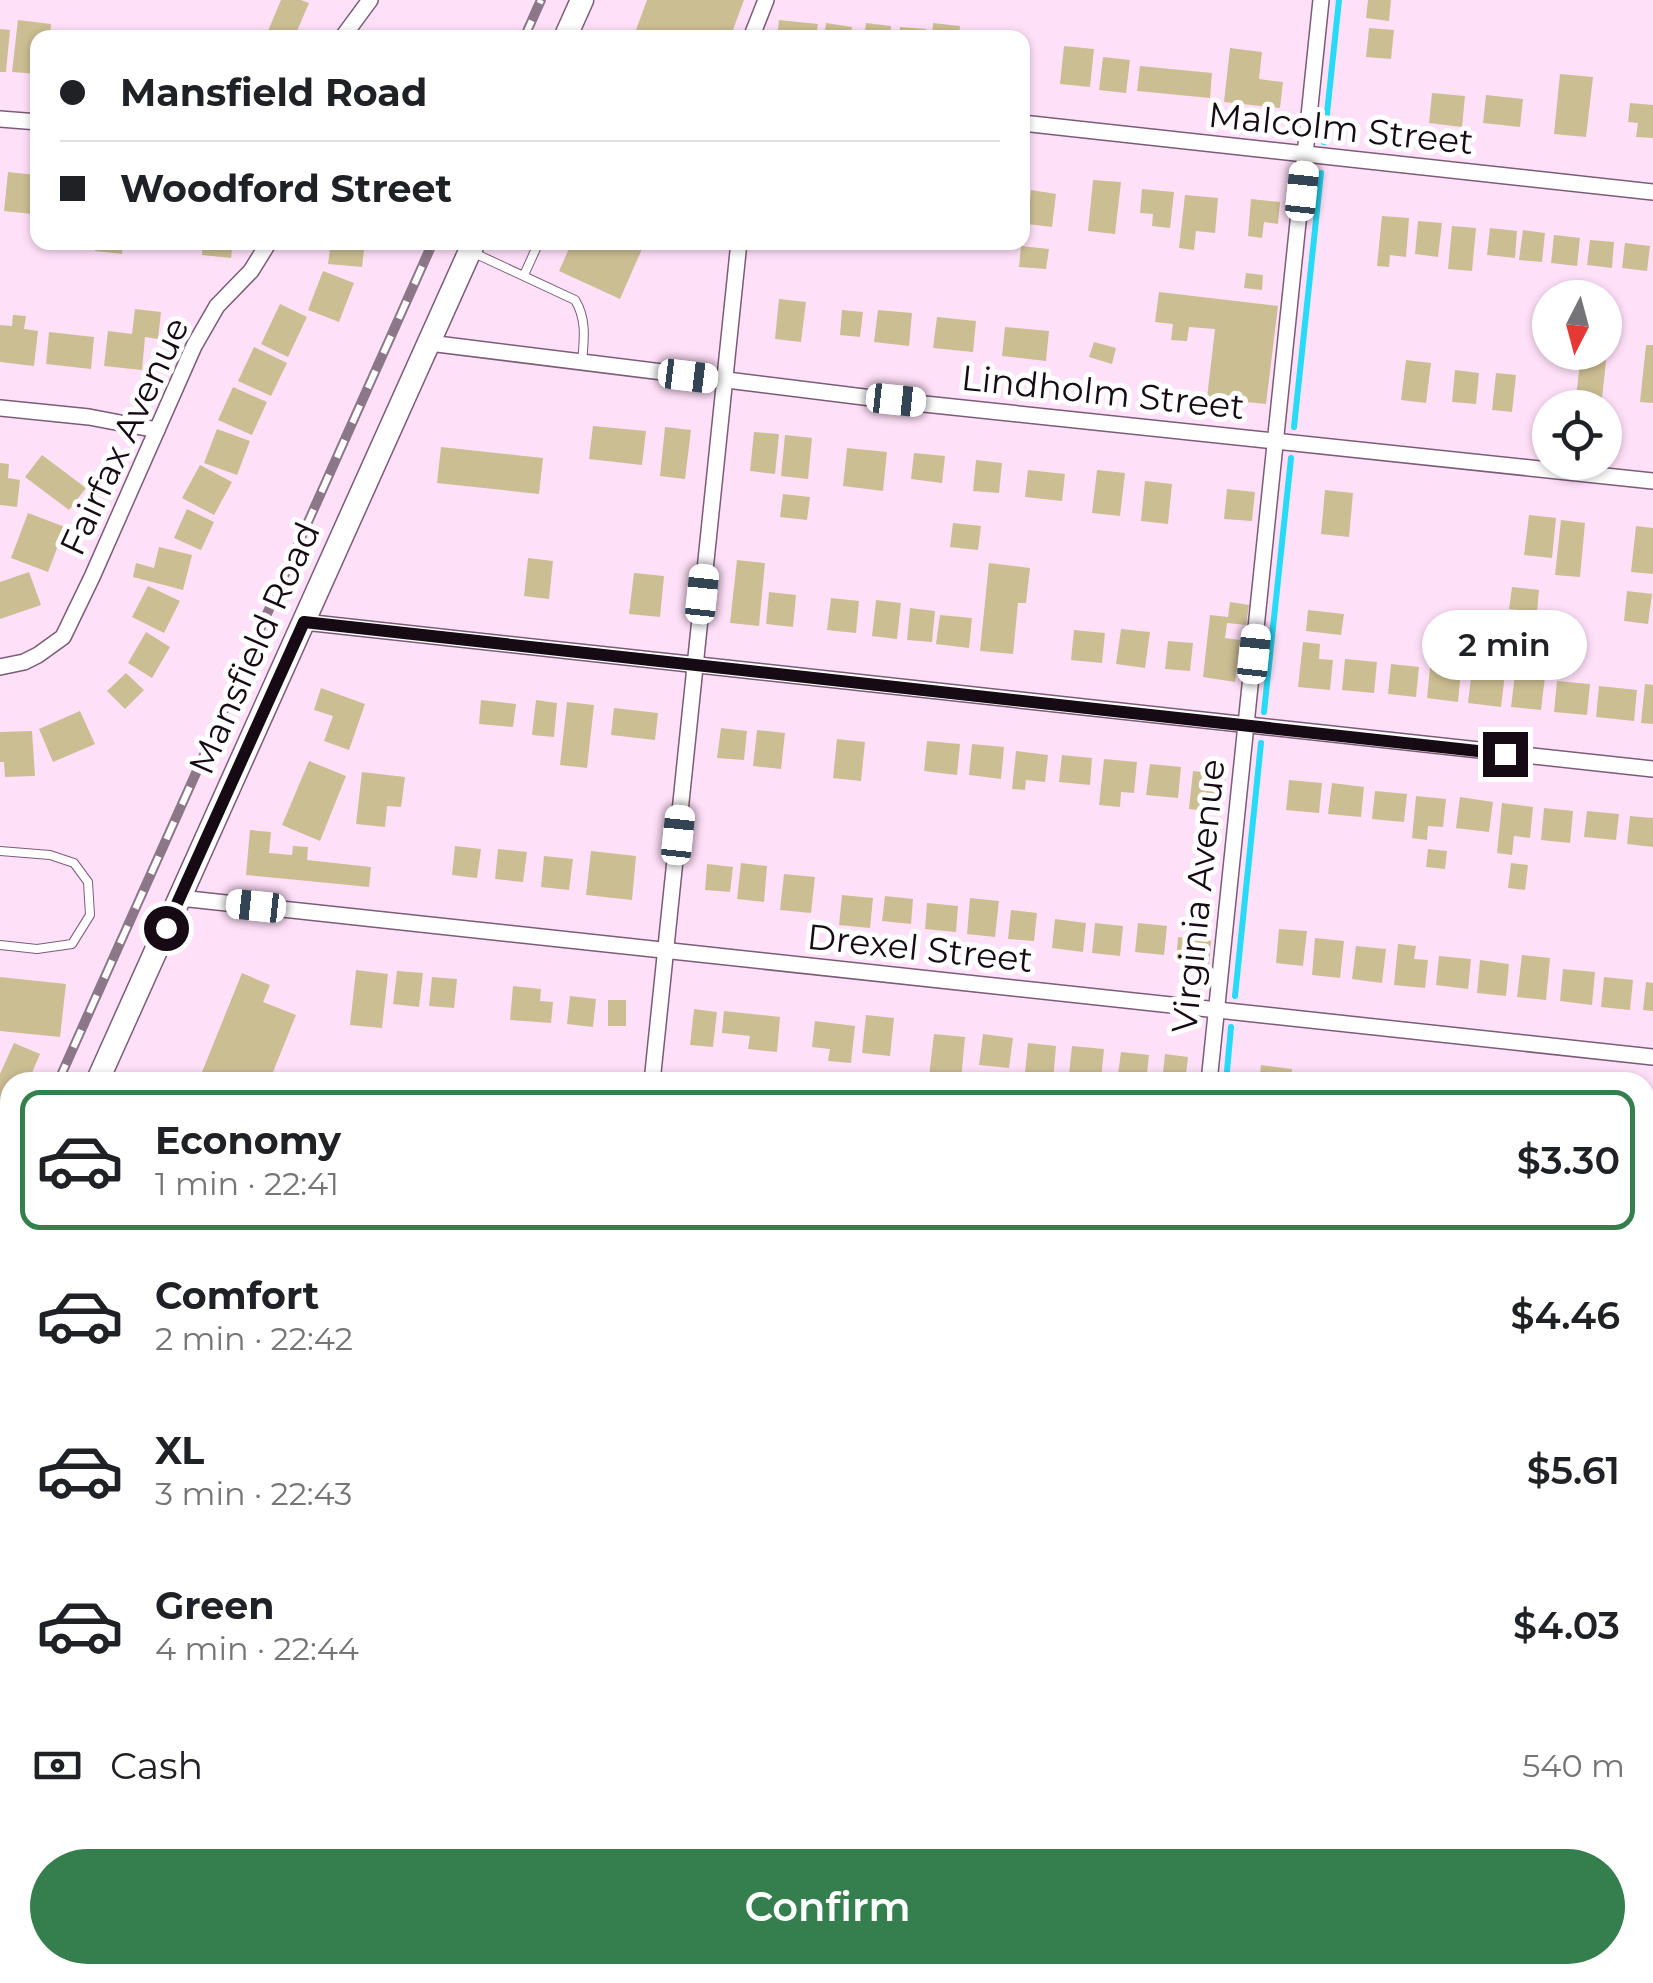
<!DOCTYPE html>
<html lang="en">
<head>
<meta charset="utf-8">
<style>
  :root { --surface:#fff; --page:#f2f2f2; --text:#202124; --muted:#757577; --line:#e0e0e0; --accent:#347f4d }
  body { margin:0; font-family:Montserrat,sans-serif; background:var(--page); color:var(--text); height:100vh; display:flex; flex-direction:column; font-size:38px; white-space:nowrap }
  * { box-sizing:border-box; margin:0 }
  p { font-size:32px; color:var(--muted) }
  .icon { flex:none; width:55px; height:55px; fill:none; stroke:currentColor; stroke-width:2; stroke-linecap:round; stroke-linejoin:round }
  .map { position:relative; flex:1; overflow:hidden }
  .panel { position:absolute; left:0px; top:1072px; width:1655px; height:912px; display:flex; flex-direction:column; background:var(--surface); border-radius:30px 30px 0 0; box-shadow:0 2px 8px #0004 }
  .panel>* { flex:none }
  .guide { position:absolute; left:30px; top:30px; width:1000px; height:220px; border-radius:20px; box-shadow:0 2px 8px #0004; display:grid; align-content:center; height:220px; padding:0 30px; background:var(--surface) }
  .needle { width:65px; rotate:186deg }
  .controls { position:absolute; left:1532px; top:280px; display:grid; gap:20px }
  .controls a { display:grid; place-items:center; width:90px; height:90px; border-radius:50%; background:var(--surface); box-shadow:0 2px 8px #0004; font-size:50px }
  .end { position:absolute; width:45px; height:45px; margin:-22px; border:12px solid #160a14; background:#fff; box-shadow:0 0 0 5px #fff }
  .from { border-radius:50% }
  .bubble { position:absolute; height:70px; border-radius:35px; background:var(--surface); box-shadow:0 2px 8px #0004; font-size:32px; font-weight:600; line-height:70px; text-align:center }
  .car { position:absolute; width:30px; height:60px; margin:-30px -15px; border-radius:12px; box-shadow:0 0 8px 2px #0007; background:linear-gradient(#fff 24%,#345 0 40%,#fff 0 76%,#345 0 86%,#fff 0) }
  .guide b { display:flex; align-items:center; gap:35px; height:95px; font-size:38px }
  .guide b+b { border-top:2px solid var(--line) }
  .guide i { width:25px; height:25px; background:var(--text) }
  ul { padding:18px 0 0; list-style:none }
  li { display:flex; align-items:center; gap:30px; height:140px; margin:0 20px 15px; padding:0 10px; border:5px solid transparent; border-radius:20px }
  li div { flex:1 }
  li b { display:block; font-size:38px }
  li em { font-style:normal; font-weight:600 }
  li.selected { border-color:var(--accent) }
  li>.icon { width:90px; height:90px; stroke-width:1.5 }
  .pay { display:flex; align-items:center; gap:25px; height:110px; padding:0 30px; font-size:38px }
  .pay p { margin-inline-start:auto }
  .cta { display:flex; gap:20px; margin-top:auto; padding:20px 30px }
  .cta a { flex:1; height:115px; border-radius:60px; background:var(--accent); color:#fff; font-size:40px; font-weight:600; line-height:115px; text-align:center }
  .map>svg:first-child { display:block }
</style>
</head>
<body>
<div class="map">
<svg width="1653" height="1983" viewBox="0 0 1653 1983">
  <rect width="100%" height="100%" fill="#ffe0f9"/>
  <path fill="#fbd2c9" d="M957 1975H1382V1983H949Z"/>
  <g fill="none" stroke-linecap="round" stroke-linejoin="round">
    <g stroke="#27dbf8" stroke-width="6">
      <path d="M1324 142 1339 0"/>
      <path d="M1294 427 1321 173"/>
      <path d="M1264 712 1291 458"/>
      <path d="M1235 996 1261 743"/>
      <path d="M1226 1082 1231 1027"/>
    </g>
  </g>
  <g fill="#ccbe93">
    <path d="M281 0H301L309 3 294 38H265Z"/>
    <path d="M647 0H744L730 38H682L670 33 669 38H633Z"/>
    <path d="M1368 0H1391L1389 21 1366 18Z"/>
    <path d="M18 20 51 24 50 38H38V74L12 72Z"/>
    <path d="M779 20 818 24 816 38H777Z"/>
    <path d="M826 23 852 27 850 38H824Z"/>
    <path d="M866 23 891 26 890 38H864Z"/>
    <path d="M933 23 960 26 959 38H932Z"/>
    <path d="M900 27 926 29 925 38H899Z"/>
    <path d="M1369 28 1394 30 1391 59 1366 57Z"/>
    <path d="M0 29 10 30 6 72H0Z"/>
    <path d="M1064 46 1094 49 1090 87 1060 84Z"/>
    <path d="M1230 48 1262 52 1259 79 1283 82 1280 108 1224 102Z"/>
    <path d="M1103 57 1130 60 1126 93 1099 90Z"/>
    <path d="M1140 66 1212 73 1210 98 1137 91Z"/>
    <path d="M1560 74 1593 77 1586 137 1554 134Z"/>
    <path d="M1432 93 1465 96 1462 127 1429 123Z"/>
    <path d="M1486 95 1523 99 1520 127 1483 123Z"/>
    <path d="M1630 103 1653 105V138L1636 137 1638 123 1628 122Z"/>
    <path d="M8 172 36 175 32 214 4 211Z"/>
    <path d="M1093 180 1121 182 1115 234 1088 231Z"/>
    <path d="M1142 189 1174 192 1170 228 1152 226 1153 214 1140 213Z"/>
    <path d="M1031 190 1056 194 1052 227 1027 224Z"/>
    <path d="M1185 195 1218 198 1215 233 1196 231 1194 250 1179 248Z"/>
    <path d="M1251 199 1280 202 1278 224 1264 222 1262 238 1248 236Z"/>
    <path d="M1382 216 1409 218 1406 257 1390 255 1389 267 1377 266Z"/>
    <path d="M1418 221 1442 223 1438 257 1415 254Z"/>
    <path d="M1452 226 1476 228 1472 271 1448 269Z"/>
    <path d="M1490 228 1517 231 1515 258 1487 255Z"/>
    <path d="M1523 230 1545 233 1542 262 1519 260Z"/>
    <path d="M1554 235 1580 238 1577 266 1551 263Z"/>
    <path d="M1590 240 1614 242 1612 268 1587 265Z"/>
    <path d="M96 242H123L122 254 95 251Z"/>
    <path d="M203 242H233L231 258 202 255Z"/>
    <path d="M331 242H365L362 267 328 264Z"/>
    <path d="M572 242H645L620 299 559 271Z"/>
    <path d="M1625 243 1650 246 1647 271 1622 268Z"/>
    <path d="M1021 246 1049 249 1046 269 1019 267Z"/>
    <path d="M323 271 354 283 339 322 308 310Z"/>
    <path d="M1246 273 1263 275 1262 290 1244 288Z"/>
    <path d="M1159 292 1278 306 1266 404 1207 398 1215 329 1189 327 1187 341 1171 340 1173 324 1155 322Z"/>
    <path d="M779 299 806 302 801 342 775 339Z"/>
    <path d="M280 304 307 317 288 357 261 344Z"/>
    <path d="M135 309 161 312 158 339 145 337 142 370 104 366 108 331 132 334Z"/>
    <path d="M842 310 863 312 860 337 840 335Z"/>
    <path d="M878 310 912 313 909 346 874 342Z"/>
    <path d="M13 315 26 316 24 329 38 331 34 366 0 362V325L12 326Z"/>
    <path d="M937 317 976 321 973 352 933 348Z"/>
    <path d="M1005 327 1049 331 1046 361 1002 356Z"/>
    <path d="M49 332 94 337 91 369 46 364Z"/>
    <path d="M1094 342 1116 348 1112 364 1089 357Z"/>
    <path d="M1646 345H1653V403L1640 402Z"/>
    <path d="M254 347 287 363 271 396 238 381Z"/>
    <path d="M1581 352H1607L1601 408H1575Z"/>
    <path d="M1406 360 1431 363 1426 403 1401 400Z"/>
    <path d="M1455 370 1479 373 1476 404 1452 402Z"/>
    <path d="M1496 373 1516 375 1512 412 1492 410Z"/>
    <path d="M233 387 267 402 252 435 218 420Z"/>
    <path d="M593 426 646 431 642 465 589 459Z"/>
    <path d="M665 427 691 430 685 479 660 476Z"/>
    <path d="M217 429 250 441 237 475 204 463Z"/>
    <path d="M754 432 779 434 775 474 750 471Z"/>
    <path d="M785 435 812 438 808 479 781 476Z"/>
    <path d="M441 447 543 458 539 494 437 483Z"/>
    <path d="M847 448 887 452 883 491 843 486Z"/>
    <path d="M914 453 945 456 942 483 911 479Z"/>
    <path d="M42 455 86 488 69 510 25 477Z"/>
    <path d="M976 460 1002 463 999 493 973 491Z"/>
    <path d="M0 463 9 464 8 478 20 480 17 507 0 505Z"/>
    <path d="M200 465 232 482 214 515 182 498Z"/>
    <path d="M1028 470 1065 474 1062 501 1025 497Z"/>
    <path d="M1097 470 1125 473 1120 516 1092 513Z"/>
    <path d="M1145 481 1172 484 1168 524 1141 521Z"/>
    <path d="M1227 489 1255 492 1252 521 1224 519Z"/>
    <path d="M1325 490 1353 493 1349 537 1321 534Z"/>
    <path d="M783 494 810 497 807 520 780 517Z"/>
    <path d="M187 509 214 522 201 550 174 538Z"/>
    <path d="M28 513 65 527 48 572 11 558Z"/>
    <path d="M1529 515 1556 518 1552 558 1524 555Z"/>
    <path d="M1561 520 1585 523 1580 577 1555 575Z"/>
    <path d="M953 523 981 526 978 550 950 547Z"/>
    <path d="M1636 526 1653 528V574L1631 572Z"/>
    <path d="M159 547 192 555 183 590 133 577 136 563 154 568Z"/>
    <path d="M528 558 553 561 549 599 524 596Z"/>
    <path d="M737 560 765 563 759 626 730 623Z"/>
    <path d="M989 563 1030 568 1026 603H1018L1013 654 980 651Z"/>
    <path d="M29 572 41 605 0 619V582Z"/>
    <path d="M634 573 664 576 660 617 629 614Z"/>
    <path d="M148 586 180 601 164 633 132 617Z"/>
    <path d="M1512 587 1539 590 1537 612 1509 609Z"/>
    <path d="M1627 591 1652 594 1648 624 1624 621Z"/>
    <path d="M769 592 796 595 793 627 766 624Z"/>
    <path d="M831 598 859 601 856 633 827 630Z"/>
    <path d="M876 600 901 603 897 639 872 636Z"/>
    <path d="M1230 602 1249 605 1246 625 1227 623 1225 638 1240 640 1235 682 1203 677 1210 615 1228 617Z"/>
    <path d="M910 608 935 611 932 642 907 640Z"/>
    <path d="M1308 610 1344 614 1341 635 1306 631Z"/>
    <path d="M940 615 972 618 969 648 936 644Z"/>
    <path d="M1121 629 1150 632 1145 668 1116 664Z"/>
    <path d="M1074 630 1105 633 1102 663 1071 660Z"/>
    <path d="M146 632 170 647 152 678 128 663Z"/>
    <path d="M1168 641 1193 643 1190 671 1165 669Z"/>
    <path d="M1303 642 1320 644 1319 659 1333 660 1330 690 1298 687Z"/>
    <path d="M1345 659 1377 662 1374 693 1342 690Z"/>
    <path d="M1391 664 1419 667 1416 697 1388 694Z"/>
    <path d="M1516 666 1546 669 1541 710 1511 707Z"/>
    <path d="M1430 668 1461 671 1458 702 1427 698Z"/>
    <path d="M1472 670 1505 674 1501 707 1468 703Z"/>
    <path d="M126 673 144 690 125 709 107 691Z"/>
    <path d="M1557 681 1590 684 1587 715 1554 712Z"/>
    <path d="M1645 684 1653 685V724L1641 723Z"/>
    <path d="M1599 686 1637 690 1634 721 1596 717Z"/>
    <path d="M321 688 365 704 349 750 324 741 333 716 314 710Z"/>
    <path d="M481 700 516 704 513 727 479 724Z"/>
    <path d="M536 700 557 703 554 737 532 735Z"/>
    <path d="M567 702 594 705 587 768 560 765Z"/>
    <path d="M614 708 658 713 655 740 611 735Z"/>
    <path d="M80 711 95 744 53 762 39 729Z"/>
    <path d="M721 728 747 731 744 760 717 758Z"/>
    <path d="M757 730 785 733 781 769 753 766Z"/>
    <path d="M32 731 35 776 5 777 4 762H0V732Z"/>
    <path d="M837 739 865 742 861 781 833 778Z"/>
    <path d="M927 741 960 744 957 775 924 771Z"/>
    <path d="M972 744 1004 747 1001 779 969 775Z"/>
    <path d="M1016 751 1048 755 1045 782 1026 780 1025 790 1012 789Z"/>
    <path d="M1062 755 1092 758 1090 785 1059 782Z"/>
    <path d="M1104 759 1137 762 1134 793 1121 792 1120 807 1099 805Z"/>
    <path d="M309 761 346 776 320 841 282 825Z"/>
    <path d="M1150 764 1181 767 1178 798 1146 795Z"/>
    <path d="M1193 771 1226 775 1221 813 1189 809Z"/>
    <path d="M362 772 405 777 401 807 387 806 385 827 356 824Z"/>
    <path d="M1289 780 1322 783 1319 813 1286 810Z"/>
    <path d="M1332 783 1364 787 1361 817 1328 814Z"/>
    <path d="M1375 791 1407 794 1404 822 1372 819Z"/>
    <path d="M1416 796 1446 799 1443 827 1428 826 1427 840 1412 838Z"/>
    <path d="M1460 797 1493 802 1489 832 1456 828Z"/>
    <path d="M1502 803 1533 807 1530 838 1514 836 1512 855 1497 853Z"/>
    <path d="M1544 808 1573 811 1570 843 1541 840Z"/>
    <path d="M1587 811 1619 814 1616 840 1584 837Z"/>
    <path d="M1630 816 1653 818V847L1627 844Z"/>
    <path d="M250 830 271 832 269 853 292 855 293 846 308 847 307 860 371 867 369 887 246 875Z"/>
    <path d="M455 846 481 849 477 878 452 875Z"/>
    <path d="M498 849 527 852 523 882 495 879Z"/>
    <path d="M1428 849 1447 851 1445 869 1426 867Z"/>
    <path d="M591 851 636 856 632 900 586 895Z"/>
    <path d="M544 856 573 859 569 890 541 887Z"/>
    <path d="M741 863 767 866 764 902 737 899Z"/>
    <path d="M1511 863 1528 865 1525 890 1508 888Z"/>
    <path d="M707 864 733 867 730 892 705 890Z"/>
    <path d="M784 874 815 877 811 913 780 910Z"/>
    <path d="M842 895 873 898 870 928 839 925Z"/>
    <path d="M885 896 913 899 911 924 882 921Z"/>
    <path d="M970 898 999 901 995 937 967 934Z"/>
    <path d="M927 903 958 906 956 932 925 929Z"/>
    <path d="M1011 910 1037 913 1034 941 1008 939Z"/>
    <path d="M1055 919 1086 923 1083 952 1052 948Z"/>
    <path d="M1095 923 1123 926 1120 956 1092 953Z"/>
    <path d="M1138 923 1167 926 1164 955 1135 952Z"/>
    <path d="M1279 929 1307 931 1303 966 1276 963Z"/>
    <path d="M1178 937 1211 941 1209 965 1176 961Z"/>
    <path d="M1315 938 1344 941 1340 978 1312 975Z"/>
    <path d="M1398 944 1416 946 1414 959 1428 960 1425 988 1394 985Z"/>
    <path d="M1356 946 1386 949 1382 983 1352 979Z"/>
    <path d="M1522 955 1550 958 1546 1000 1517 997Z"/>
    <path d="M1439 956 1471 959 1468 989 1436 985Z"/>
    <path d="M1480 960 1509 964 1506 996 1477 993Z"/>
    <path d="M1563 969 1595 972 1592 1005 1560 1001Z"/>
    <path d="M356 970 388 974 382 1028 350 1025Z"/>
    <path d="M397 971 423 973 419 1007 393 1004Z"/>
    <path d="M242 973 270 985 263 1002 296 1015 269 1082H198Z"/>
    <path d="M0 977 66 984 60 1037 0 1031Z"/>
    <path d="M432 977 457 979 454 1008 429 1006Z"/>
    <path d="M1604 977 1633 980 1630 1010 1601 1007Z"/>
    <path d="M1646 982 1653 983V1011L1643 1010Z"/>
    <path d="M513 986 541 989 540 1001 553 1002 551 1023 510 1020Z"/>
    <path d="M570 996 596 999 593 1027 567 1024Z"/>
    <rect x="608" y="1000" width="18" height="26"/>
    <path d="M694 1009 717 1012 713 1047 690 1045Z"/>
    <path d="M724 1011 780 1017 777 1052 748 1049 750 1036 722 1033Z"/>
    <path d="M866 1015 894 1018 890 1056 862 1053Z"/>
    <path d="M815 1021 855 1026 851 1063 828 1061 830 1049 812 1047Z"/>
    <path d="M934 1034 965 1037 961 1080 929 1076Z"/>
    <path d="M983 1034 1013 1038 1009 1068 979 1065Z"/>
    <path d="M14 1043 40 1054 28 1082H10V1123L0 1146V1074Z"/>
    <path d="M1028 1043 1056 1046 1053 1082H1024Z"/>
    <path d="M1072 1046 1104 1049 1101 1079 1069 1075Z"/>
    <path d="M1121 1052 1149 1055 1146 1082H1117Z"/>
    <path d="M1165 1054 1188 1057 1185 1082H1162Z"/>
    <path d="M1261 1065 1292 1069 1291 1082H1259Z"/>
    <path d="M1301 1072 1330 1075 1329 1082H1300Z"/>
    <path d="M1343 1073 1375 1076 1374 1082H1342Z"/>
    <path d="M1645 1107 1653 1108 1651 1131 1645 1130Z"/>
    <path d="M1653 1285V1578H1645V1294Z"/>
    <path d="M0 1669 10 1670V1850H8L6 1860 0 1858Z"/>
    <path d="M1645 1810 1653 1811 1649 1844H1645Z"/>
    <path d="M0 1909 10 1910V1975H32V1983L0 1981Z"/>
    <path d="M297 1975H317L316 1983H296Z"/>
    <path d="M488 1975H525V1979L536 1981V1983H487Z"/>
    <path d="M679 1975H732L731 1983 679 1978Z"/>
  </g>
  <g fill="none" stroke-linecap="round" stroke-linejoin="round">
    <defs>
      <g id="lane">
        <path d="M474 253 575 300C587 319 584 340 582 362"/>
        <path d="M524 275 539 242"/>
        <path d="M0 851 50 855 74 863 88 882 90 915 72 944 37 949 0 945"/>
      </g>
      <g id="street">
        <path d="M342 38 370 0"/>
        <path d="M751 38 766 0"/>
        <path d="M0 119 38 122"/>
        <path d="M1022 123 1653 192"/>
        <path d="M429 343 896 401 1653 481"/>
        <path d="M0 408 89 417 157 430"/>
        <path d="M304 622 1653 769"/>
        <path d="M0 667 24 662 38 655 63 637 92 577 194 346 217 306 251 271 269 242"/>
        <path d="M180 898 1653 1057"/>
        <path d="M652 1082 739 242"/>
        <path d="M1209 1082 1321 0"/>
        <path d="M1645 1912 1653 1913"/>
        <path d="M761 1983 762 1975"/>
      </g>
      <g id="secondary">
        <path d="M565 38 582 0"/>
        <path d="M97 1082 474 242"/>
        <path d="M0 1298 10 1274"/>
        <path d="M0 1357 10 1322"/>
        <path d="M0 1452 10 1453"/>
        <path d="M1645 1629 1653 1630"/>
      </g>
    </defs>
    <use href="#lane" stroke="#7c5b77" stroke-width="10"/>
    <use href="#street" stroke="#7c5b77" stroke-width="18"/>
    <use href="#secondary" stroke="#7c5b77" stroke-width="25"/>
    <use href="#lane" stroke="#fff" stroke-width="8"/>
    <use href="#street" stroke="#fff" stroke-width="15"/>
    <use href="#secondary" stroke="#fff" stroke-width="22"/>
    <defs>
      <g id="rail">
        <path d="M524 38 541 0"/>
        <path d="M58 1082 433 242"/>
        <path d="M0 1214 10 1191"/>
        <path d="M1645 1236 1653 1229"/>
        <path d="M853 1983 861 1975"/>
      </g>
    </defs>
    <use href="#rail" stroke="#8c7788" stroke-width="10"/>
    <use href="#rail" stroke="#fff" stroke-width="6" stroke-dasharray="19" stroke-linecap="butt"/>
  </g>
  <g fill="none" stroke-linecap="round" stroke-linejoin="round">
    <path stroke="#160a14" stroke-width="12" d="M166 928 304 622 1505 754"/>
  </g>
  <g text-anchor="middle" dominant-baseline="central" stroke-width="10" stroke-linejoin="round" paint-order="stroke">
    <g font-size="35" fill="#160a14" stroke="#fff">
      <text transform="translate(1341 128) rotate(6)">Malcolm Street</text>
      <text transform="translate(1103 392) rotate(6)">Lindholm Street</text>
      <text transform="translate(124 436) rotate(-65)">Fairfax Avenue</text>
      <text transform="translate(254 648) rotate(-66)">Mansfield Road</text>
      <text transform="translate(1198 896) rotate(-84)">Virginia Avenue</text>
      <text transform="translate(920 948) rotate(6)">Drexel Street</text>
    </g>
  </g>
</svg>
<div class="controls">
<a><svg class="needle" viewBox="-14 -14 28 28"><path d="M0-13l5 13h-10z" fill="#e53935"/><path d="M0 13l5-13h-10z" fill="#757577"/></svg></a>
<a><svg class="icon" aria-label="locate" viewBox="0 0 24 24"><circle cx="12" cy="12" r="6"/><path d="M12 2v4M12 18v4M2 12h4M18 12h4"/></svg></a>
</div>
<i class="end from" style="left:166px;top:928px"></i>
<i class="end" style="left:1505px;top:754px"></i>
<div class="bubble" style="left:1422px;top:610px;width:165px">2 min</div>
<i class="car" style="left:1302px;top:191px;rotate:6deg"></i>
<i class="car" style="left:688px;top:376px;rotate:97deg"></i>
<i class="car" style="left:896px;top:400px;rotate:96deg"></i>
<i class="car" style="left:702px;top:594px;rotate:6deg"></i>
<i class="car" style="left:1254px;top:654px;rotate:6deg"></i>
<i class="car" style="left:678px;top:835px;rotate:6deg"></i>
<i class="car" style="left:256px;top:906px;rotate:276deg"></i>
<div class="guide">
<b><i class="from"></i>Mansfield Road</b>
<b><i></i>Woodford Street</b>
</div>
<section class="panel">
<ul>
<li class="selected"><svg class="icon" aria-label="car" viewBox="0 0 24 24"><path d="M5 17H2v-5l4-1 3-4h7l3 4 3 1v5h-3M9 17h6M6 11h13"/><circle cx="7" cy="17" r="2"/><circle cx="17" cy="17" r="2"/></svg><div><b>Economy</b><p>1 min · 22:41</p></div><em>$3.30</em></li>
<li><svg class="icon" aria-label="car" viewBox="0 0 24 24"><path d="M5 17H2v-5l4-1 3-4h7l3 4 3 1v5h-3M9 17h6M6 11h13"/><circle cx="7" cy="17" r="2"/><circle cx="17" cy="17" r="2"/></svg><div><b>Comfort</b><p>2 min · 22:42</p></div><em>$4.46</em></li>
<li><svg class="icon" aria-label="car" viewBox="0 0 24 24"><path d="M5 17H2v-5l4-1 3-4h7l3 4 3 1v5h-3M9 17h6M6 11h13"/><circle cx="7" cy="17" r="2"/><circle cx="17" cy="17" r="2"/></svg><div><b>XL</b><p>3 min · 22:43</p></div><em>$5.61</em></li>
<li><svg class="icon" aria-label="car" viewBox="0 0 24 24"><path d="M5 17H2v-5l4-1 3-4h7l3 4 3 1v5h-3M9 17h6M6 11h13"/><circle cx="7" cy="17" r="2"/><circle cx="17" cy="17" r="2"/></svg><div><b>Green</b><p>4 min · 22:44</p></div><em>$4.03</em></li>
</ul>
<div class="pay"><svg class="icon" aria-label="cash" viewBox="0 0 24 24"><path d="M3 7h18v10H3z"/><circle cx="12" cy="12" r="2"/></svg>Cash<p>540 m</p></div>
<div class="cta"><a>Confirm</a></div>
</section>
</div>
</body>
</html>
